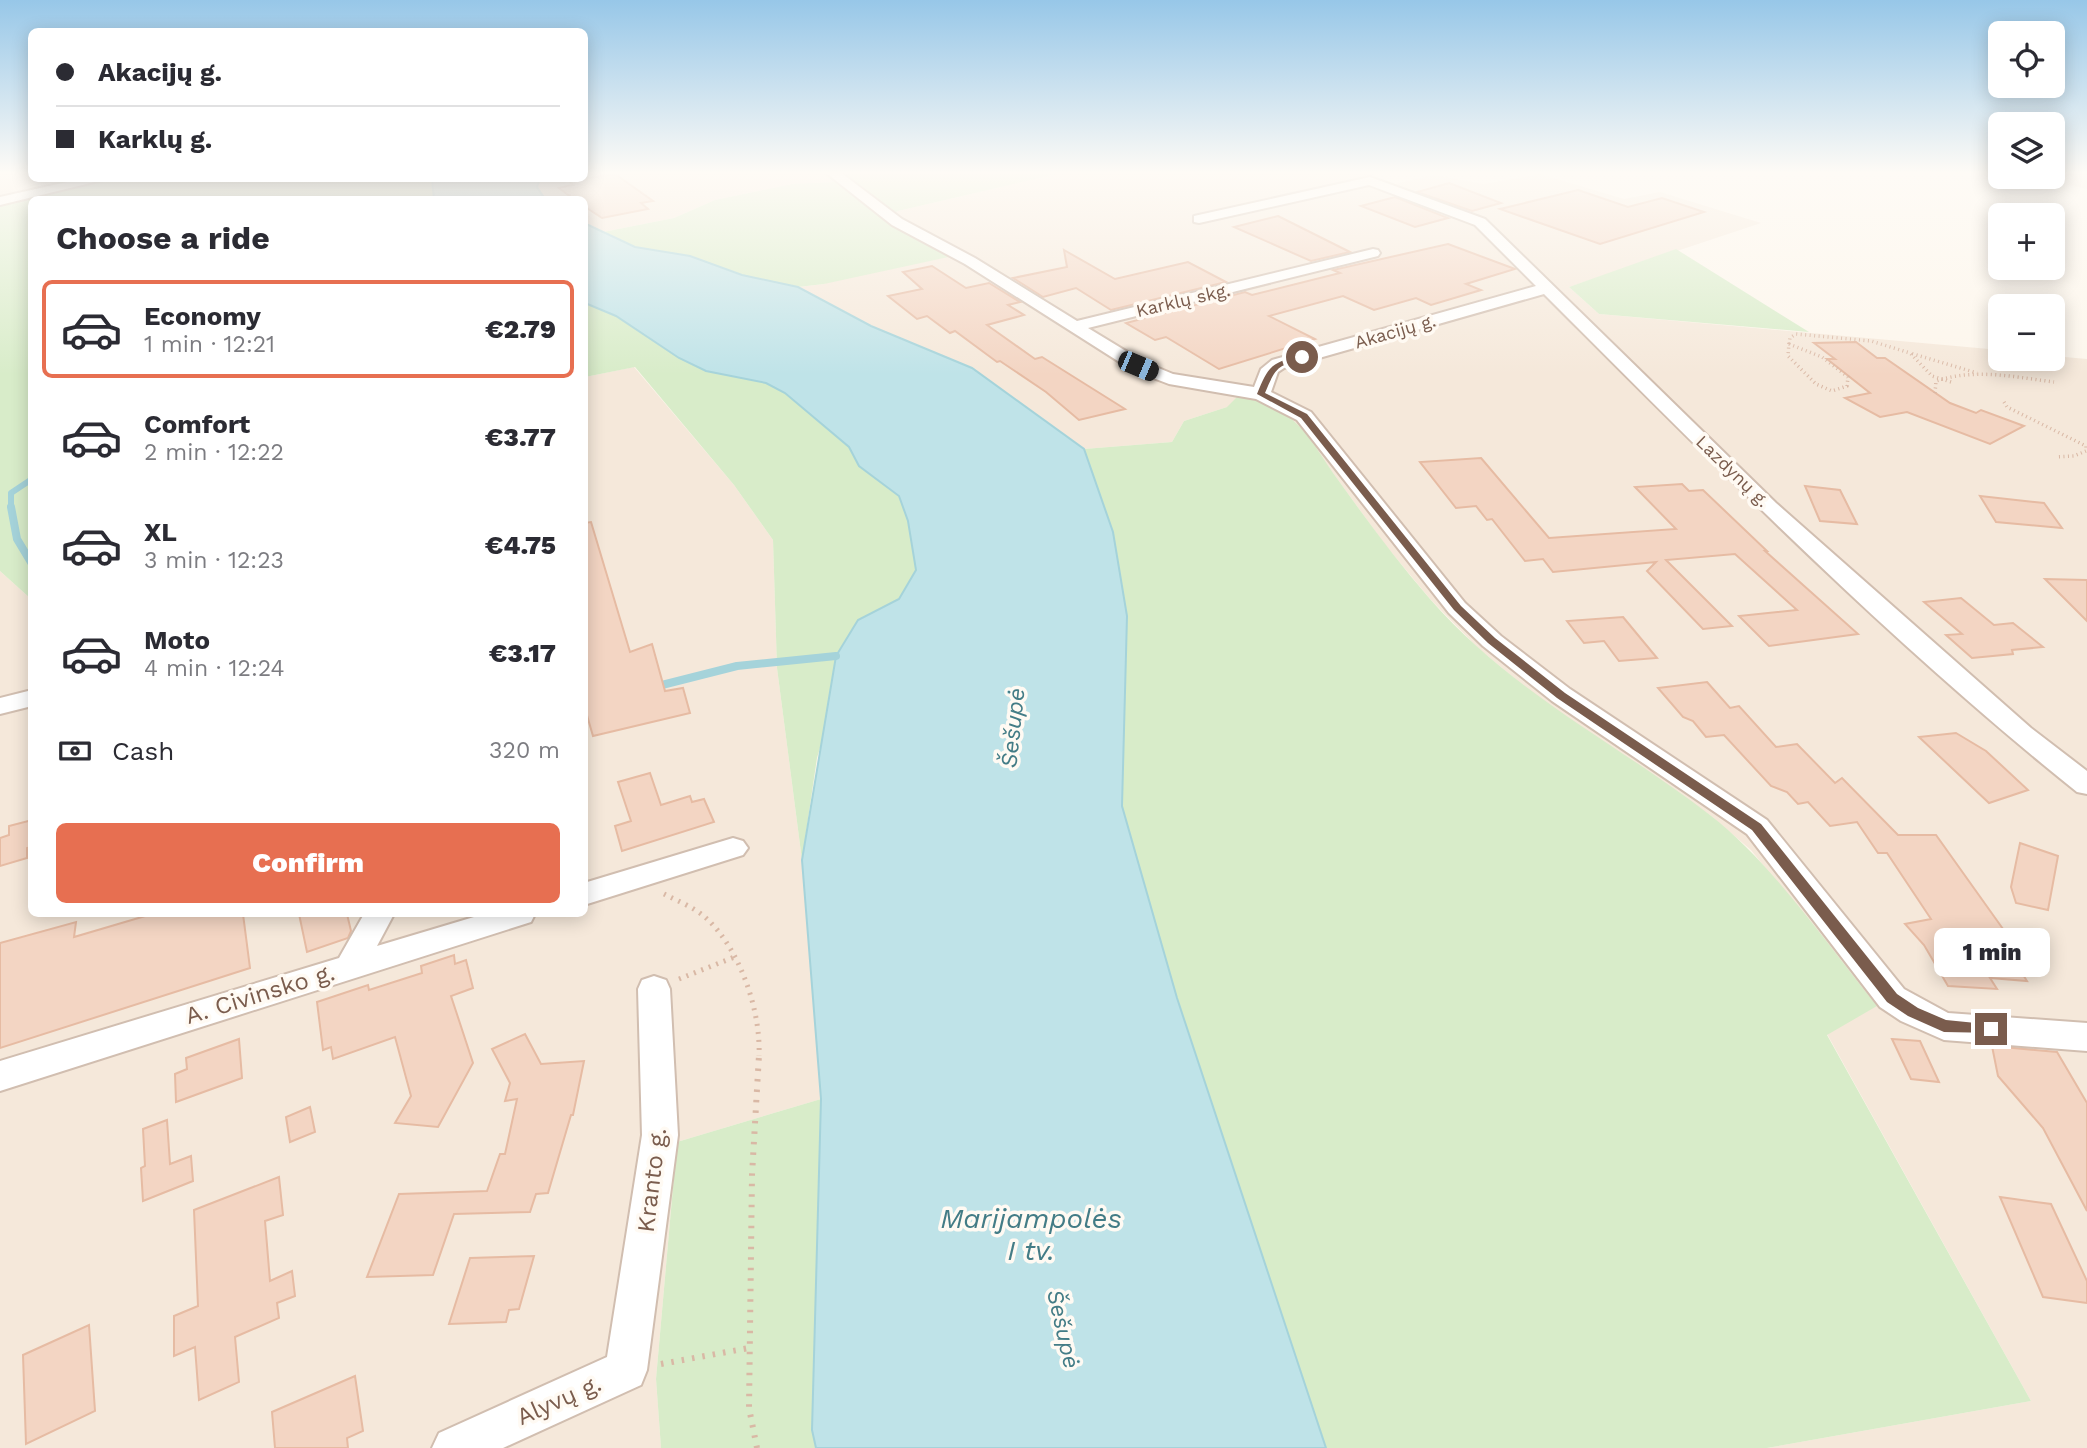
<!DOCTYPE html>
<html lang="en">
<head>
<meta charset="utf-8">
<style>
  :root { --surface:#fff; --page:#f2f2f3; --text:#2b2b33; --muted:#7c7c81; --line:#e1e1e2; --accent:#e76f51 }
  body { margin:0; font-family:"Work Sans",sans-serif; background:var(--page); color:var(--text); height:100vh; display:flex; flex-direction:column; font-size:26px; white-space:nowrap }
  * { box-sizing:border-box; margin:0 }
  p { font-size:23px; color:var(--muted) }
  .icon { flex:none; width:38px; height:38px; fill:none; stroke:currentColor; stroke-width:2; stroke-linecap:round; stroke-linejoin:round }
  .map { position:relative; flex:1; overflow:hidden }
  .drawer { position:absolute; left:28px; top:196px; width:560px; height:721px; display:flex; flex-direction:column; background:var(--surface); border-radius:10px; box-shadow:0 4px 18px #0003 }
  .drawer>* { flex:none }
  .top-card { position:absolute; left:28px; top:28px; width:560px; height:154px; border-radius:10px; box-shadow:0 4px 18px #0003; display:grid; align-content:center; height:154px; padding:0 28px; background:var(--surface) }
  .buttons { position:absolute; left:1988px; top:21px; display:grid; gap:14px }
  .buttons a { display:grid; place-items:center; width:77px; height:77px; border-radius:10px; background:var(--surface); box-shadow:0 4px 18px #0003; font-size:35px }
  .end { position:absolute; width:32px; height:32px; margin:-16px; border:9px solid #7a5c4d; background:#fff; box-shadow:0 0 0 4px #fff }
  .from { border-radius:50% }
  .bubble { position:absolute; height:49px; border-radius:10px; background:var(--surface); box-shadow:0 4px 18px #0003; font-size:23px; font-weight:800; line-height:49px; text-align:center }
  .car { position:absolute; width:21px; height:42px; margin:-21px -10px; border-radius:9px; box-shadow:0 0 5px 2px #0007; background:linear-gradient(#222 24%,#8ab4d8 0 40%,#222 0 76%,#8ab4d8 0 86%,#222 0) }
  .top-card b { display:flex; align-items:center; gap:24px; height:66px; font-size:26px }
  .top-card b+b { border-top:2px solid var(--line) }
  .top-card i { width:18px; height:18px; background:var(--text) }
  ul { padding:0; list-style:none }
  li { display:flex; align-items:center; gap:21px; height:98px; margin:0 14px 10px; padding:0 14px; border:4px solid transparent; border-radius:10px }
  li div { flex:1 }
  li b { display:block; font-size:26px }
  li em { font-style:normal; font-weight:800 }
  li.on { border-color:var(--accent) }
  li>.icon { width:63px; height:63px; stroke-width:1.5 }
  h2 { padding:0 28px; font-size:32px; line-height:84px }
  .pay { display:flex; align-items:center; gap:18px; height:77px; padding:0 28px; font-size:26px }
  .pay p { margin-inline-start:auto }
  .button { display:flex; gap:14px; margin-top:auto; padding:14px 28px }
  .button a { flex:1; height:80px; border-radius:10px; background:var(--accent); color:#fff; font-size:28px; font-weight:800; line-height:80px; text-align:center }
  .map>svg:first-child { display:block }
</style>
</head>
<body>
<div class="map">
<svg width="2087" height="1448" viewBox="0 0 2087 1448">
  <rect width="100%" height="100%" fill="#fdf6ec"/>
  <g fill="#f5e8da">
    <path d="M0 172H31L32 178 119 179 0 205Z"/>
    <path d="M585 172H823L834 182 792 184 715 200 674 218 603 232 585 223 584 200 545 199 537 187 540 179 584 178Z"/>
    <path d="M1065 172H1381L1371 176 1395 184 1433 175 1484 184 1540 174 1624 199 1660 192 1761 223 1569 287 1599 314 2000 350V359H2053V356L2087 359V1448H1767L2031 1401 1827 1034 1876 1006 1751 850 1710 815 1542 701 1479 649 1431 600 1386 546 1306 436 1227 407 1184 421 1172 442 1084 449 972 368 871 326 798 287 824 284 915 237 882 218 898 211Z"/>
    <path d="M2053 172H2087V189L2031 177H2053Z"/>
    <path d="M634 367 734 485 773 540 777 668 802 860 821 1099 677 1142 656 1379 661 1448H0V571L31 599 32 914H584L585 377Z"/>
  </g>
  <g fill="#d8ecc9">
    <path d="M823 172H1065L898 211 883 219 953 256 824 284 798 287 742 275 690 256 635 247 603 232 674 218 715 200 792 184 833 182Z"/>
    <path d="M119 178 432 179 434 199 32 200 31 599 0 571V205Z"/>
    <path d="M1676 249 1809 332 1599 314 1569 287Z"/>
    <path d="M584 303 616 316 679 358 706 371 766 383 785 393 849 447 859 466 899 496 908 521 916 570 899 599 858 620 817 758 802 860 777 668 773 540 734 485 635 367 585 377Z"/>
    <path d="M1238 396C1254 400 1268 404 1282 412 1305 426 1321 456 1336 477 1366 519 1396 560 1430 599 1512 693 1614 741 1710 815 1772 863 1827 944 1877 1006L1827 1035 2031 1401 1767 1448H1326L1177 998 1122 806 1127 616 1113 532 1084 449 1172 442 1184 421 1227 407Z"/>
    <path d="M821 1099 812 1430 816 1448H661L656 1379 677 1142Z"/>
  </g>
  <g fill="#bfe3e8" stroke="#a5d3da" stroke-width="2">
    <path d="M432 179H540L537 187 545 199H434Z"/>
    <path d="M584 223 635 247 690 256 742 275 798 287 871 326 972 368 1084 449 1113 532 1127 616 1122 806 1177 998 1326 1448H816L812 1430 821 1099 802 860 836 656 858 620 899 599 916 570 908 521 899 496 859 466 849 447 785 393 766 383 706 371 679 358 616 316 585 303Z"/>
  </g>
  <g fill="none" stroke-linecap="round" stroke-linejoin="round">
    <path stroke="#a5d3da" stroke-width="6" d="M11 509V493L32 479"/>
    <g stroke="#a5d3da" stroke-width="8">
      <path d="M11 507 17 539 32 564"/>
      <path d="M654 687 737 666 836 656"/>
    </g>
  </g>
  <g fill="#f3d5c3" stroke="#e6bba3" stroke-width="2">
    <path d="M615 174 653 201 641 203 648 209 602 218 584 206V200H575L559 188 573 185 569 181Z"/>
    <path d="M1449 183 1501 203 1472 211 1417 192Z"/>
    <path d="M1578 190 1628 207 1662 198 1704 212 1600 244 1500 209Z"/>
    <path d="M1395 197 1448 218 1415 227 1361 206Z"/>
    <path d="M1278 216 1350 252 1311 261 1234 227Z"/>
    <path d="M1448 244 1515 269 1466 284 1481 290 1431 305 1416 298 1374 310 1343 296 1269 316 1315 339 1219 369 1166 337 1155 340 1126 323 1245 292 1252 295 1340 273 1333 270Z"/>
    <path d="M1064 250 1115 279 1188 262 1226 282 1111 310 1076 288 1043 297 1013 278 1067 267Z"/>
    <path d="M932 266 966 288 989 283 1020 302 1008 305 1024 315 987 325 1035 359 1042 357 1125 409 1079 420 1046 392 1000 361 997 362 955 331 950 333 927 316 917 319 888 296 922 289 903 272Z"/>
    <path d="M1856 342 1877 358H1885L1950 403 1976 413 1981 410 2024 426 1990 444 1907 412 1880 417 1845 398 1870 393 1827 359H1835L1814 343Z"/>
    <path d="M1481 458 1549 538 1676 529 1635 487 1682 484 1689 491 1703 490 1767 551H1765L1858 634 1769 646 1739 616 1797 610 1735 554 1666 560 1732 626 1703 629 1647 571 1656 562 1553 572 1543 559 1525 561 1492 519 1487 520 1476 506 1456 508 1420 462Z"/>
    <path d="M1805 486 1840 490 1857 524 1820 521Z"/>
    <path d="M1980 496 2044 503 2062 528 1996 522Z"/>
    <path d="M591 522 630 652 652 644 665 691 683 688 690 713 593 736 584 705V523Z"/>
    <path d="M2045 579 2087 580V621Z"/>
    <path d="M1961 598 1994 625 2013 623 2043 647 2012 650 2013 654 1972 658 1946 635 1962 634 1924 602Z"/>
    <path d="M1623 617 1657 658 1619 661 1604 641 1584 643 1567 621Z"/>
    <path d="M1707 682 1730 708 1739 706 1776 747 1797 744 1835 783 1842 778 1898 835H1936L2018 950 2007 949 2027 981 1990 978 1997 989 1948 986 1924 945 1905 924 1931 919 1887 853H1878L1857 822 1830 826 1808 802 1798 804 1787 792 1771 786 1724 735 1706 737 1693 721 1683 717 1658 688Z"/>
    <path d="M1956 733 1986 751 2028 790 1989 803 1919 737Z"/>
    <path d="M650 773 661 805 690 796 692 802 704 799 714 822 622 851 615 826 631 821 618 782Z"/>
    <path d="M32 820V847L27 848V858L0 866V838L9 835V826Z"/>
    <path d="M2020 843 2058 856 2048 910 2016 903 2011 887Z"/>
    <path d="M152 914H243L250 968 0 1048V943L76 922 74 937Z"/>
    <path d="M299 914H347L351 931 348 938 307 952Z"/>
    <path d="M454 955 455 964 466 960 473 988 451 996 473 1063 438 1127 395 1123 411 1096 395 1037 333 1059 331 1047 323 1050 317 1002 368 985 369 990 422 973 421 966Z"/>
    <path d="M525 1034 541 1064 584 1061 573 1115H571L548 1193 536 1194 530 1212 454 1214 433 1275 367 1277 399 1194 487 1191 500 1154H505L517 1099 505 1101 510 1083 492 1049Z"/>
    <path d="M239 1039 242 1078 176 1102 175 1074 187 1069 186 1058Z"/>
    <path d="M1892 1039 1920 1041 1939 1082 1911 1079Z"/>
    <path d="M1992 1046 2057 1052 2087 1103V1211L2043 1128 1998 1076Z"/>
    <path d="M310 1107 315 1132 290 1142 286 1117Z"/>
    <path d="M167 1120 170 1164 191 1156 193 1181 143 1201 141 1168 145 1166 143 1129Z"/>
    <path d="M279 1177 283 1215 265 1221 270 1281 292 1271 295 1296 277 1303 279 1318 235 1337 239 1382 199 1400 195 1347 174 1356V1316L198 1306 194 1210Z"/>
    <path d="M2000 1197 2051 1204 2087 1281V1303L2043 1297Z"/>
    <path d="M534 1256 519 1309 509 1310 506 1322 449 1324 470 1258Z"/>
    <path d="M89 1325 95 1411 26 1444 23 1355Z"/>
    <path d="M355 1376 363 1431 347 1438 348 1448H275L272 1412Z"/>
  </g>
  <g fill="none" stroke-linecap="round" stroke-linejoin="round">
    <defs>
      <g id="minor">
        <path d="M825 172H840L902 219 975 258 1077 321 1373 249 1378 250 1380 253 1378 256 1088 328 1144 362 1173 374 1254 387 1261 369 1272 360 1536 286 1475 225 1369 185 1199 223 1194 222V216L1370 177 1485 219 1776 503 2031 728 2087 771V794L2077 792C1887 640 1716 466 1544 294L1284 368 1278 372 1271 392 1311 412 1465 603 1501 636 1570 689 1767 820 1904 989 1948 1013 2087 1023V1051L1944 1040 1901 1021 1880 1007 1747 834 1552 701 1483 646 1449 613 1297 420 1256 399 1169 384 1132 370 965 264 892 225Z"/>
        <path d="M85 178H111L0 205V197Z"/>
        <path d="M32 690V706L0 714V698Z"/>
        <path d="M733 838 743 841 748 848 743 855 584 905V883Z"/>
        <path d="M364 914H394L377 946 484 914H535L531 922 0 1091V1061L339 958Z"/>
        <path d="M654 976 666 980 670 989 678 1135 647 1370 641 1385 503 1448H432L439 1433 607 1357 642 1135 638 989 642 980Z"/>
      </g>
    </defs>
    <use href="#minor" stroke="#d1beb0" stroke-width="4"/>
    <g stroke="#d9b8a5" stroke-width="3.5" stroke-dasharray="1 3.5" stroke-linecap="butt">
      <path d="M1789 344 1822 357 1848 377 1847 386 1832 391 1816 384 1788 356Z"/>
      <path d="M1789 344 1790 338 1796 334 1871 341 1910 353"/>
      <path d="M1951 382 1932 376 1910 353 1977 373"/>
      <path d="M1935 393 1936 381C1975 368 2014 377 2054 382"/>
      <path d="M2004 402 2007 407 2086 446V451L2074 456 2056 457"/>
    </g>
    <g stroke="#d9b8a5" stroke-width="5" stroke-dasharray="2 6" stroke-linecap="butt">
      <path d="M664 894C678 901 695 908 706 918 740 949 761 1011 759 1056"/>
      <path d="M679 979 737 956"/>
    </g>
    <g stroke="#d9b8a5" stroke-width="6" stroke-dasharray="2.5 8" stroke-linecap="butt">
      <path d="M661 1364 749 1348"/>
      <path d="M757 1448 749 1408 752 1175 759 1055"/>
    </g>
    <use href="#minor" fill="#fff" fill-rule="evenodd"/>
  </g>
  <linearGradient id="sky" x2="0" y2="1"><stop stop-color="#97c7e8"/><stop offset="0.46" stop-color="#fefbf6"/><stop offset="1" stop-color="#fefbf6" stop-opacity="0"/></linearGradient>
  <rect width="2087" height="375" fill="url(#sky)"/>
  <path fill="#7a5c4d" d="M1302 355 1305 358C1278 366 1276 366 1265 393L1307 414 1461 606 1495 638 1565 693 1761 824 1897 994 1918 1008 1946 1020 1996 1025 1999 1029 1996 1033 1944 1032 1908 1016 1887 1002 1752 830 1557 698 1488 643 1454 610 1301 418 1257 394C1269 364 1272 363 1302 355Z"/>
  <g text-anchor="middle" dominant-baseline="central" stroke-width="7" stroke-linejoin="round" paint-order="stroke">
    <g font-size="18" fill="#7a5c4d" stroke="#fffaf3">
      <text transform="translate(1183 300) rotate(-13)">Karklų skg.</text>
      <text transform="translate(1395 331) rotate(-16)">Akacijų g.</text>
      <text transform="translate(1733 471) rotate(44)">Lazdynų g.</text>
    </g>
    <g font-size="23" font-style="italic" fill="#437c86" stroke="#fffaf3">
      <text transform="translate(1013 728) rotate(-84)">Šešupė</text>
      <text transform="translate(1063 1329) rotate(77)">Šešupė</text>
    </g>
    <g font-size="24" fill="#7a5c4d" stroke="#fffaf3">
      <text transform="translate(260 994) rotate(-17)">A. Civinsko g.</text>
      <text transform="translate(652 1180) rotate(-83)">Kranto g.</text>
      <text transform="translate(559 1400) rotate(-24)">Alyvų g.</text>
    </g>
    <g font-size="28" font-style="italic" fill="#437c86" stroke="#fffaf3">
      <text x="1031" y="1218">Marijampolės<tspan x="1031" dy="32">I tv.</tspan></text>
    </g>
  </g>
</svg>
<div class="buttons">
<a><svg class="icon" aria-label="locate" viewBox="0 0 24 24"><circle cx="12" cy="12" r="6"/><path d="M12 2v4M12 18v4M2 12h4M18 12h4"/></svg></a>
<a><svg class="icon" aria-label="layers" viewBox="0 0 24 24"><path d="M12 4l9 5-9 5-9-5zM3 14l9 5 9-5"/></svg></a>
<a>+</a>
<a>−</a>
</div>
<i class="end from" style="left:1302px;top:357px"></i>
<i class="end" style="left:1991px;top:1029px"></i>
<div class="bubble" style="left:1934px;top:928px;width:116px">1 min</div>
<i class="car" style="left:1138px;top:366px;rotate:113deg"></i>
<div class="top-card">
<b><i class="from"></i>Akacijų g.</b>
<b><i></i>Karklų g.</b>
</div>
<section class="drawer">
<h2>Choose a ride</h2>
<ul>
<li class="on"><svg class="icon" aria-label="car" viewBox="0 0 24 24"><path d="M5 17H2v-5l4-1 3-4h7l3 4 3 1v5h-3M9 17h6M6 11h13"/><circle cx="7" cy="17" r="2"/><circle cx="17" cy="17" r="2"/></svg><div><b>Economy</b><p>1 min · 12:21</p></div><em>€2.79</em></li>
<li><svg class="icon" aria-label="car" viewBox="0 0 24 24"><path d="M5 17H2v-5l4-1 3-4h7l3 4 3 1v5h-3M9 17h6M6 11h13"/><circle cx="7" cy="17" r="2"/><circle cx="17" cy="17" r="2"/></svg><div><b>Comfort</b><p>2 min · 12:22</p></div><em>€3.77</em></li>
<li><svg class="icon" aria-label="car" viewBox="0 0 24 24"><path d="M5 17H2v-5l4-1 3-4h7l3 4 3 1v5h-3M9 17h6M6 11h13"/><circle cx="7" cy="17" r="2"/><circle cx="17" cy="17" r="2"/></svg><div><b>XL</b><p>3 min · 12:23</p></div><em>€4.75</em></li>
<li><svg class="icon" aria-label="car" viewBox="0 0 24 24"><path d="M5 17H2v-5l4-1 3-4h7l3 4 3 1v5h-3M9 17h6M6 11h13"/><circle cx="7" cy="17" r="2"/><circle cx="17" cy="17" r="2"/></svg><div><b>Moto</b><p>4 min · 12:24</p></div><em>€3.17</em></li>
</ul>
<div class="pay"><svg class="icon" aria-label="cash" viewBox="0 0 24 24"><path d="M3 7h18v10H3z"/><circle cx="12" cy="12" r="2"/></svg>Cash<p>320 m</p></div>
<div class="button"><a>Confirm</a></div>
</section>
</div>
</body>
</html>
